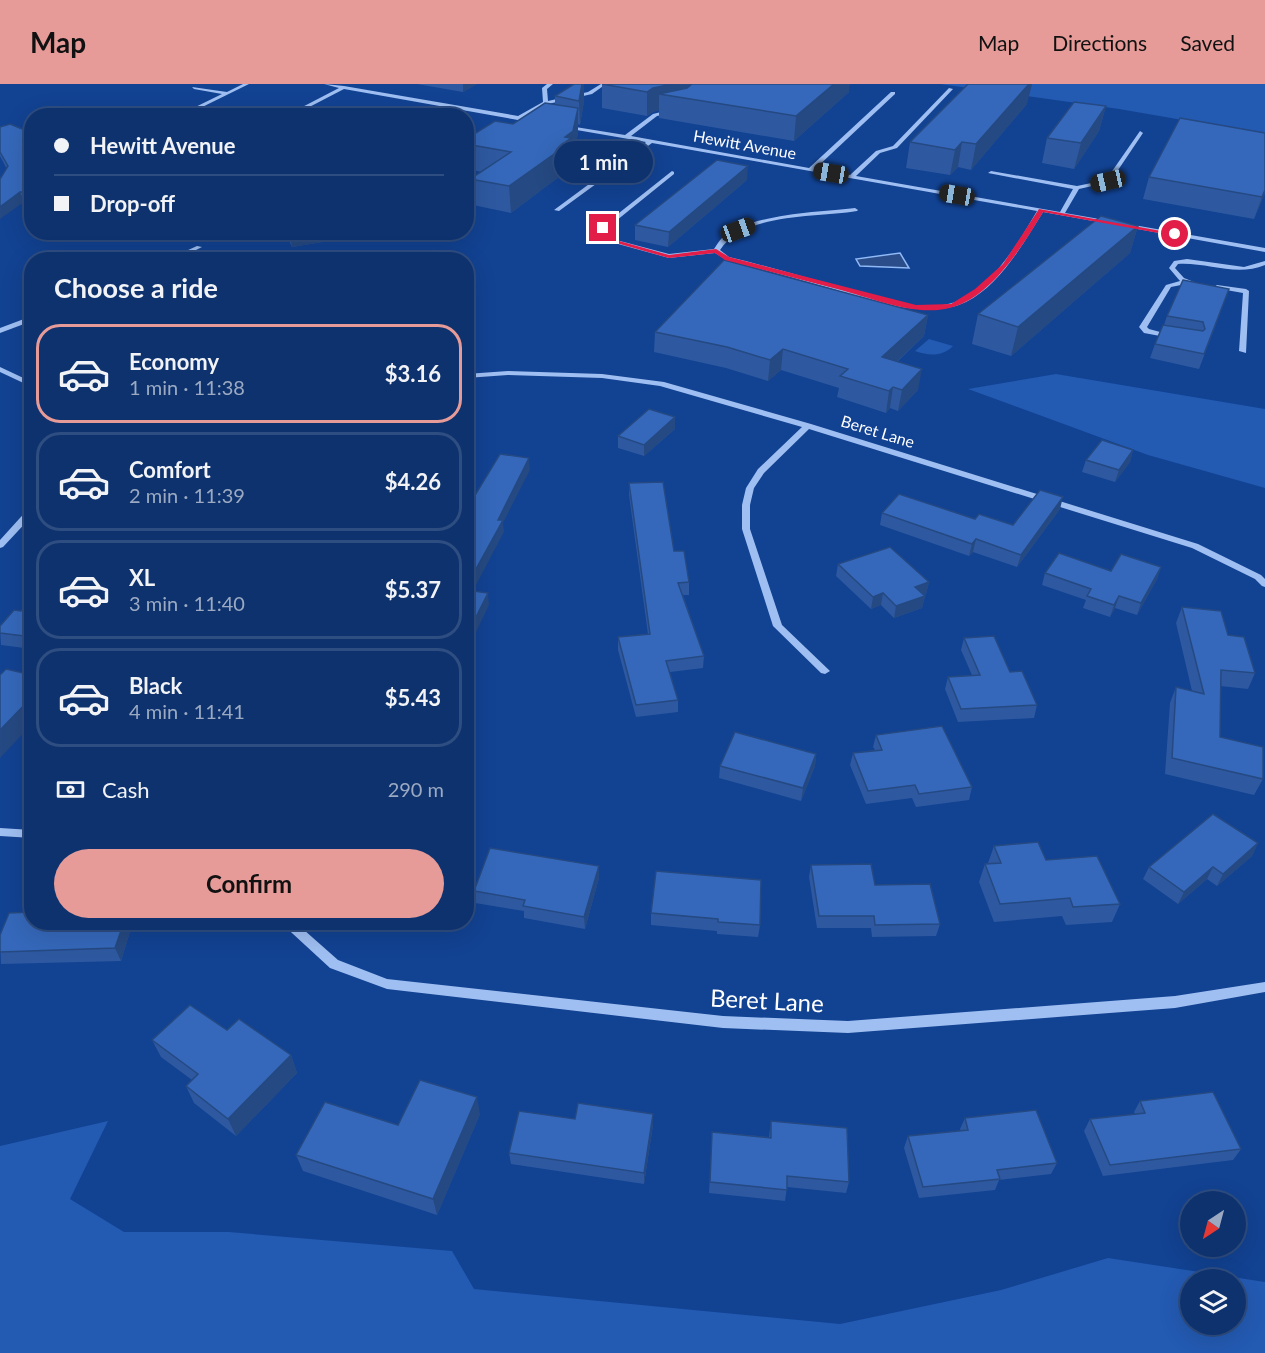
<!DOCTYPE html>
<html lang="en">
<head>
<meta charset="utf-8">
<style>
  :root { --surface:#0e326e; --page:#173a73; --text:#f1f3f6; --muted:#9baac2; --line:#2e4d81; --accent:#e69b98 }
  body { margin:0; font-family:Lato,sans-serif; background:var(--page); color:var(--text); height:100vh; display:flex; flex-direction:column; font-size:22px; white-space:nowrap }
  * { box-sizing:border-box; margin:0 }
  p { font-size:20px; color:var(--muted) }
  .icon { flex:none; width:33px; height:33px; fill:none; stroke:currentColor; stroke-width:2; stroke-linecap:round; stroke-linejoin:round }
  .map { position:relative; flex:1; overflow:hidden }
  .drawer { position:absolute; left:24px; top:168px; width:450px; height:678px; display:flex; flex-direction:column; background:var(--surface); border-radius:24px; box-shadow:0 6px 24px #0002,0 0 0 2px var(--line) }
  .drawer>* { flex:none }
  .guide { position:absolute; left:24px; top:24px; width:450px; height:132px; border-radius:24px; box-shadow:0 6px 24px #0002,0 0 0 2px var(--line); display:grid; align-content:center; height:132px; padding:0 30px; background:var(--surface) }
  .needle { width:39px; rotate:216deg }
  .tools { position:absolute; left:1180px; top:1107px; display:grid; gap:12px }
  .tools a { display:grid; place-items:center; width:66px; height:66px; border-radius:50%; background:var(--surface); box-shadow:0 6px 24px #0002,0 0 0 2px var(--line); font-size:30px }
  .end { position:absolute; width:27px; height:27px; margin:-14px; border:8px solid #e11d48; background:#fff; box-shadow:0 0 0 3px #fff }
  .from { border-radius:50% }
  .bubble { position:absolute; height:42px; border-radius:21px; background:var(--surface); box-shadow:0 6px 24px #0002,0 0 0 2px var(--line); font-size:20px; font-weight:700; line-height:42px; text-align:center }
  .car { position:absolute; width:18px; height:36px; margin:-18px -9px; border-radius:8px; box-shadow:0 0 4px 2px #0007; background:linear-gradient(#222 24%,#8ab4d8 0 40%,#222 0 76%,#8ab4d8 0 86%,#222 0) }
  .guide b { display:flex; align-items:center; gap:21px; height:57px; font-size:22px }
  .guide b+b { border-top:2px solid var(--line) }
  .guide i { width:15px; height:15px; background:var(--text) }
  ul { padding:0; list-style:none }
  li { display:flex; align-items:center; gap:18px; height:99px; margin:0 12px 9px; padding:0 18px; border:3px solid var(--line); border-radius:24px }
  li div { flex:1 }
  li b { display:block; font-size:22px }
  li em { font-style:normal; font-weight:700 }
  li.active { border-color:var(--accent) }
  li>.icon { width:54px; height:54px; stroke-width:1.5 }
  h2 { padding:0 30px; font-size:27px; line-height:72px }
  .pay { display:flex; align-items:center; gap:15px; height:66px; padding:0 30px; font-size:22px }
  .pay p { margin-inline-start:auto }
  .primary-button { display:flex; gap:12px; margin-top:auto; padding:12px 30px }
  .primary-button a { flex:1; height:69px; border-radius:36px; background:var(--accent); color:#111; font-size:24px; font-weight:700; line-height:69px; text-align:center }
  header { display:flex; align-items:center; gap:36px; box-sizing:border-box; height:84px; padding:0 30px; background:var(--accent); color:#111 }
  header strong { font-size:28px }
  nav { display:flex; gap:33px; margin-inline-start:auto; font-size:21px }
  .map>svg:first-child { display:block }
</style>
</head>
<body>
<header>
<strong>Map</strong>
<nav><a>Map</a><a>Directions</a><a>Saved</a></nav>
</header>
<div class="map">
<svg width="1265" height="1269" viewBox="0 0 1265 1269">
  <rect width="100%" height="100%" fill="#124292"/>
  <g fill="#235ab2" fill-rule="evenodd">
    <path d="M940 0H1265V60L1223 43 1119 25Z"/>
    <path d="M929 255 953 262C942 273 929 272 915 267Z"/>
    <path d="M1056 290 1265 325V404L1148 371 968 305Z"/>
    <path d="M108 1037 70 1115 124 1148H229L452 1167 474 1205 840 1240 1001 1206 1108 1174 1265 1198V1269H0V1062ZM1191 1196H1236V1240H1191Z"/>
  </g>
  <path fill="#2b4e8a" stroke="#90b9f6" stroke-width="1.5" d="M900 169 909 184 860 182 856 175Z"/>
  <g fill="none" stroke-linecap="round" stroke-linejoin="round">
    <g fill="#9fbff2" fill-rule="evenodd">
      <path d="M243 0H249L184 32H177L222 10 194 5 192 3 227 8Z"/>
      <path d="M324 0 344 2 518 32 543 18 542 4 547 0H553L547 5 548 17 588 8 601 0H606L592 10 548 20 524 33 537 36 535 39 344 5 292 32H285L339 4Z"/>
      <path d="M949 4 953 5 897 64 880 69 856 92 1060 128 1073 105 988 89 991 87 1077 102 1106 96 1140 47 1143 49 1110 98 1079 105 1065 129 1265 164V168L1043 128C1023 160 1000 201 966 218 925 238 863 213 822 202 790 193 757 184 725 175L715 169 669 174 600 155V144L672 87 674 88V90L606 145 605 153 669 170 714 165C716 162 719 157 722 154 748 130 820 128 855 124L858 126 857 127C817 134 744 128 720 166L729 173C762 181 794 190 826 199 864 209 923 233 960 216 993 201 1019 158 1037 127L652 59 559 127 554 126 646 58 565 44 563 41 625 51 653 30 673 25 675 28 657 32 631 52 809 84 891 8H895V10L815 85 850 91 876 67 893 62Z"/>
      <path d="M197 162 202 163 176 176H166Z"/>
      <path d="M1187 175 1244 183 1265 177V181C1236 193 1207 178 1178 180L1175 184 1184 194 1199 200 1196 202 1186 200 1171 203 1147 243 1149 245 1175 252 1171 254 1144 249 1139 243 1166 201 1180 197 1169 184 1174 177Z"/>
      <path d="M1217 201 1246 205 1249 207 1246 269 1239 267 1243 209 1215 204 1214 203Z"/>
      <path d="M32 232V237L0 249V244Z"/>
      <path d="M0 283 32 298V303L0 288Z"/>
      <path d="M508 287 602 290 664 298 811 340 1198 460 1261 491 1265 495V503L1262 502 1255 495 1192 464 809 345 764 389 754 404 750 421V445L782 541 830 587 825 590 821 589 773 542 742 445V421L746 404 758 385 802 343 660 302 602 294 508 291 466 294V290Z"/>
      <path d="M29 424H32V432L3 463 0 464V456Z"/>
      <path d="M0 744 32 746V754L0 752Z"/>
      <path d="M280 838H295L338 876 387 895 723 932 848 937 1175 912 1265 898V908L1175 924 848 949 723 944 387 905 330 884Z"/>
    </g>
  </g>
  <g fill="#2e59a0">
    <path d="M417 0H477L463 8Z"/>
    <path d="M574 0H584V17L580 41 578 40V48L574 72 572 73V83L511 129 473 121 470 95 482 88 466 85V55L513 40 555 20V12Z"/>
    <path d="M602 0 849 8 794 57 659 34V26L653 28 647 32 602 24Z"/>
    <path d="M1027 20 971 86 958 83 950 91 906 84 910 58Z"/>
    <path d="M1106 22 1099 47 1074 85 1042 79 1047 54Z"/>
    <path d="M10 40 30 118H24L0 72V43Z"/>
    <path d="M1149 93 1265 109 1254 135 1143 115Z"/>
    <path d="M747 96 668 163 635 156V141Z"/>
    <path d="M1138 142 1130 169 1011 272 972 260 978 230Z"/>
    <path d="M285 148H340L341 155 292 163Z"/>
    <path d="M1224 219 1199 285 1150 274 1155 260 1164 241 1167 232Z"/>
    <path d="M928 231 924 252 897 278 918 306 898 327 890 324 886 329 837 313 839 304 781 286 768 297 726 284 654 268 655 248Z"/>
    <path d="M675 345 644 372 618 364V352Z"/>
    <path d="M1133 366 1130 378 1115 398 1082 388 1086 376Z"/>
    <path d="M629 399 674 467 689 498V511H683L704 572 703 584 670 588 678 616V628L636 633 618 566V553L648 550 629 411Z"/>
    <path d="M1060 425 1017 483 973 468 969 472 880 441 882 429 975 435 1013 441Z"/>
    <path d="M838 480 929 498 926 510 924 511 925 512 922 524 894 534 881 521 871 525 836 492Z"/>
    <path d="M1161 483 1157 495 1137 531 1115 524 1110 533 1083 524 1086 516 1042 501 1045 489 1111 487Z"/>
    <path d="M32 514V565L1 561 0 542 21 527Z"/>
    <path d="M1182 523 1228 551 1255 589 1248 605 1220 602V653L1263 695 1254 711 1165 690 1170 619 1176 603 1192 607 1176 539Z"/>
    <path d="M964 554 1010 588 1037 621 1034 634 958 638 945 605 948 593 972 591 961 566Z"/>
    <path d="M876 651 972 703 969 716 916 723 912 714 866 720 850 681 853 669 875 666 873 663Z"/>
    <path d="M816 670 815 682 801 717 719 694 720 682Z"/>
    <path d="M1258 759 1252 772 1217 802 1207 795 1178 820 1143 795 1149 783Z"/>
    <path d="M994 762 1046 776 1120 820 1112 838 1066 841 1062 832 994 838 979 798 985 780 988 779Z"/>
    <path d="M811 781 875 801 940 840 936 852 872 853 871 844H817L809 793Z"/>
    <path d="M656 787 760 841 758 853 717 850V847L651 841V829Z"/>
    <path d="M599 794 585 845 524 834V827L475 819 474 807Z"/>
    <path d="M32 838H133L121 877 1 880 0 851Z"/>
    <path d="M227 946 291 971 297 989 236 1052 194 1019 186 1002 192 996 161 973 152 956Z"/>
    <path d="M1140 1017 1241 1065 1233 1076 1103 1092 1084 1047 1090 1035 1135 1030 1134 1028Z"/>
    <path d="M480 1030 437 1131 303 1087 296 1071 398 1041Z"/>
    <path d="M965 1034 1057 1079 1051 1090 999 1096 995 1106 919 1114 904 1064 908 1052 961 1047 960 1045Z"/>
    <path d="M771 1037 849 1098 846 1109 787 1103 785 1117 709 1109 712 1048 769 1053Z"/>
    <path d="M653 1041 644 1100 511 1080 509 1069Z"/>
  </g>
  <g fill="#254982">
    <path d="M463 0H477L463 8Z"/>
    <path d="M582 0H584V17L580 41 579 17Z"/>
    <path d="M672 0H709L659 10V26L653 28 647 32V8L653 4Z"/>
    <path d="M834 0H850L849 8 794 57 796 32Z"/>
    <path d="M1029 0H1032L1027 20 971 86 976 60Z"/>
    <path d="M1106 22 1099 47 1074 85 1081 59Z"/>
    <path d="M578 24V48L574 72 572 73V83L511 129 509 102 565 53Z"/>
    <path d="M962 58 958 83 950 91 955 66Z"/>
    <path d="M748 82 747 96 668 163 669 148Z"/>
    <path d="M32 99V114L30 118 26 108Z"/>
    <path d="M1265 106V109L1254 135 1262 113Z"/>
    <path d="M20 108 24 118 0 135V123Z"/>
    <path d="M1138 142 1130 169 1011 272 1018 243Z"/>
    <path d="M315 148H340L341 155 292 163 290 152Z"/>
    <path d="M928 231 924 252 879 294 882 273Z"/>
    <path d="M783 265 781 286 768 297 770 276Z"/>
    <path d="M922 285 918 306 898 327 902 306Z"/>
    <path d="M893 303 890 324 886 329 889 307Z"/>
    <path d="M675 333V345L644 372V361Z"/>
    <path d="M1133 366 1130 378 1115 398 1119 386Z"/>
    <path d="M529 374 530 386 503 439 504 448 467 518 466 503 498 436Z"/>
    <path d="M1063 413 1060 425 1017 483 1021 471Z"/>
    <path d="M976 455 973 468 969 472 972 460Z"/>
    <path d="M1161 483 1157 495 1137 531 1141 519Z"/>
    <path d="M929 498 926 510 912 515 915 503Z"/>
    <path d="M488 509 489 521 466 569V553Z"/>
    <path d="M883 509 881 521 871 525 873 513Z"/>
    <path d="M925 512 922 524 894 534 896 522Z"/>
    <path d="M1119 512 1115 524 1110 533 1114 521Z"/>
    <path d="M32 613V640L0 674V646Z"/>
    <path d="M816 670 815 682 801 717 803 704Z"/>
    <path d="M1258 759 1252 772 1217 802 1223 790Z"/>
    <path d="M599 782V794L585 845 584 833Z"/>
    <path d="M1213 783 1207 795 1178 820 1184 808Z"/>
    <path d="M124 838H133L121 877 115 864Z"/>
    <path d="M291 971 297 989 236 1052 228 1035Z"/>
    <path d="M477 1013 480 1030 437 1131 433 1115Z"/>
    <path d="M653 1030V1041L644 1100V1089Z"/>
  </g>
  <g fill="#3568ba" stroke="#254982" stroke-width="1.5">
    <path d="M574 0H582L579 17 555 12Z"/>
    <path d="M602 0H672L653 4 647 8Z"/>
    <path d="M692 0H834L796 32 659 10 687 4Z"/>
    <path d="M968 0H1029L976 60 962 58 955 66 910 58Z"/>
    <path d="M1074 18 1106 22 1081 59 1047 54Z"/>
    <path d="M545 19 578 24 573 47 565 53 571 54 567 57 571 58 509 102 470 95 511 68 466 60V55L495 37 513 40Z"/>
    <path d="M1180 34 1265 49V106L1262 113 1149 93Z"/>
    <path d="M10 40 32 49V61L30 62 32 63V99L26 108H20L0 123V95L8 82 0 68V43Z"/>
    <path d="M717 76 748 82 669 148 635 141Z"/>
    <path d="M1101 132 1138 142 1018 243 978 230Z"/>
    <path d="M288 148H315L290 152Z"/>
    <path d="M724 176 928 231 882 273 922 285 902 306 893 303 889 307 840 292 848 285 783 265 770 276 727 263 655 248Z"/>
    <path d="M1183 196 1229 205 1204 270 1155 260 1163 241 1203 247 1205 245 1203 238 1167 232Z"/>
    <path d="M649 325 675 333 644 361 618 352Z"/>
    <path d="M1102 356 1133 366 1119 386 1086 376Z"/>
    <path d="M500 370 529 374 498 436H503L466 503V426Z"/>
    <path d="M663 398 674 467H684L689 498 678 499 704 572 666 577 678 616 636 621 618 553 650 550 629 399Z"/>
    <path d="M1040 406 1063 413 1021 471 976 455 972 460 882 429 899 410 975 435 979 430 1013 441Z"/>
    <path d="M890 463 929 498 915 503 925 512 896 522 883 509 873 513 838 480Z"/>
    <path d="M1059 469 1111 487 1121 470 1161 483 1141 519 1119 512 1114 521 1087 512 1091 505 1045 489Z"/>
    <path d="M466 506 488 509 466 553Z"/>
    <path d="M32 514V553L0 549V542L14 526 21 527Z"/>
    <path d="M1182 523 1221 527 1228 551 1244 553 1255 589 1221 586 1220 653 1263 663V695L1172 674 1176 603 1204 610Z"/>
    <path d="M994 552 1010 588 1022 587 1037 621 961 625 948 593 980 591 964 554Z"/>
    <path d="M6 585 32 591V613L0 646V591Z"/>
    <path d="M942 642 972 703 919 710 915 701 868 707 853 669 882 666 876 651Z"/>
    <path d="M735 648 816 670 803 704 720 682Z"/>
    <path d="M1213 730 1258 759 1223 790 1213 783 1184 808 1149 783Z"/>
    <path d="M1038 758 1046 776 1097 772 1120 820 1073 823 1070 814 1000 820 985 780 1001 779 994 762Z"/>
    <path d="M490 764 599 782 584 833 523 822 525 816 474 807Z"/>
    <path d="M871 780 875 801 930 800 940 840 875 841 874 832H819L811 781Z"/>
    <path d="M656 787 761 796 760 841 718 838V835L651 829Z"/>
    <path d="M32 828V838H124L115 864 0 868V851L9 829Z"/>
    <path d="M190 921 227 946 239 935 291 971 228 1035 186 1002 198 990 152 956Z"/>
    <path d="M420 996 477 1013 433 1115 296 1071 325 1018 398 1041Z"/>
    <path d="M1213 1008 1241 1065 1110 1081 1090 1035 1145 1029 1140 1017Z"/>
    <path d="M578 1019 653 1030 644 1089 509 1069 519 1027 575 1035Z"/>
    <path d="M1036 1026 1057 1079 997 1086 1000 1095 923 1103 908 1052 968 1046 965 1034Z"/>
    <path d="M771 1037 847 1044 849 1098 787 1092V1106L710 1098 712 1048 771 1054Z"/>
  </g>
  <path fill="#e11d48" d="M1039 125 1178 150 1175 152 1043 128C1024 160 992 212 953 223 918 234 875 215 841 206 802 196 764 186 725 176L715 169 669 174 599 154 600 144 603 142 605 144V153L669 171 716 165 729 173 916 221 951 220 975 205 1003 180Z"/>
  <g text-anchor="middle" dominant-baseline="central" stroke-width="4.5" stroke-linejoin="round" paint-order="stroke">
    <g font-size="16" fill="#fff" stroke="#124292">
      <text transform="translate(745 60) rotate(10)">Hewitt Avenue</text>
      <text transform="translate(878 347) rotate(17)">Beret Lane</text>
    </g>
    <g font-size="24" fill="#fff" stroke="#124292">
      <text transform="translate(767 916) rotate(3)">Beret Lane</text>
    </g>
  </g>
</svg>
<div class="tools">
<a><svg class="needle" viewBox="-14 -14 28 28"><path d="M0-13l5 13h-10z" fill="#e53935"/><path d="M0 13l5-13h-10z" fill="#9baac2"/></svg></a>
<a><svg class="icon" aria-label="layers" viewBox="0 0 24 24"><path d="M12 4l9 5-9 5-9-5zM3 14l9 5 9-5"/></svg></a>
</div>
<i class="end from" style="left:1175px;top:150px"></i>
<i class="end" style="left:603px;top:144px"></i>
<div class="bubble" style="left:554px;top:57px;width:99px">1 min</div>
<i class="car" style="left:831px;top:89px;rotate:280deg"></i>
<i class="car" style="left:1108px;top:97px;rotate:257deg"></i>
<i class="car" style="left:957px;top:111px;rotate:280deg"></i>
<i class="car" style="left:738px;top:146px;rotate:70deg"></i>
<div class="guide">
<b><i class="from"></i>Hewitt Avenue</b>
<b><i></i>Drop-off</b>
</div>
<section class="drawer">
<h2>Choose a ride</h2>
<ul>
<li class="active"><svg class="icon" aria-label="car" viewBox="0 0 24 24"><path d="M5 17H2v-5l4-1 3-4h7l3 4 3 1v5h-3M9 17h6M6 11h13"/><circle cx="7" cy="17" r="2"/><circle cx="17" cy="17" r="2"/></svg><div><b>Economy</b><p>1 min · 11:38</p></div><em>$3.16</em></li>
<li><svg class="icon" aria-label="car" viewBox="0 0 24 24"><path d="M5 17H2v-5l4-1 3-4h7l3 4 3 1v5h-3M9 17h6M6 11h13"/><circle cx="7" cy="17" r="2"/><circle cx="17" cy="17" r="2"/></svg><div><b>Comfort</b><p>2 min · 11:39</p></div><em>$4.26</em></li>
<li><svg class="icon" aria-label="car" viewBox="0 0 24 24"><path d="M5 17H2v-5l4-1 3-4h7l3 4 3 1v5h-3M9 17h6M6 11h13"/><circle cx="7" cy="17" r="2"/><circle cx="17" cy="17" r="2"/></svg><div><b>XL</b><p>3 min · 11:40</p></div><em>$5.37</em></li>
<li><svg class="icon" aria-label="car" viewBox="0 0 24 24"><path d="M5 17H2v-5l4-1 3-4h7l3 4 3 1v5h-3M9 17h6M6 11h13"/><circle cx="7" cy="17" r="2"/><circle cx="17" cy="17" r="2"/></svg><div><b>Black</b><p>4 min · 11:41</p></div><em>$5.43</em></li>
</ul>
<div class="pay"><svg class="icon" aria-label="cash" viewBox="0 0 24 24"><path d="M3 7h18v10H3z"/><circle cx="12" cy="12" r="2"/></svg>Cash<p>290 m</p></div>
<div class="primary-button"><a>Confirm</a></div>
</section>
</div>
</body>
</html>
